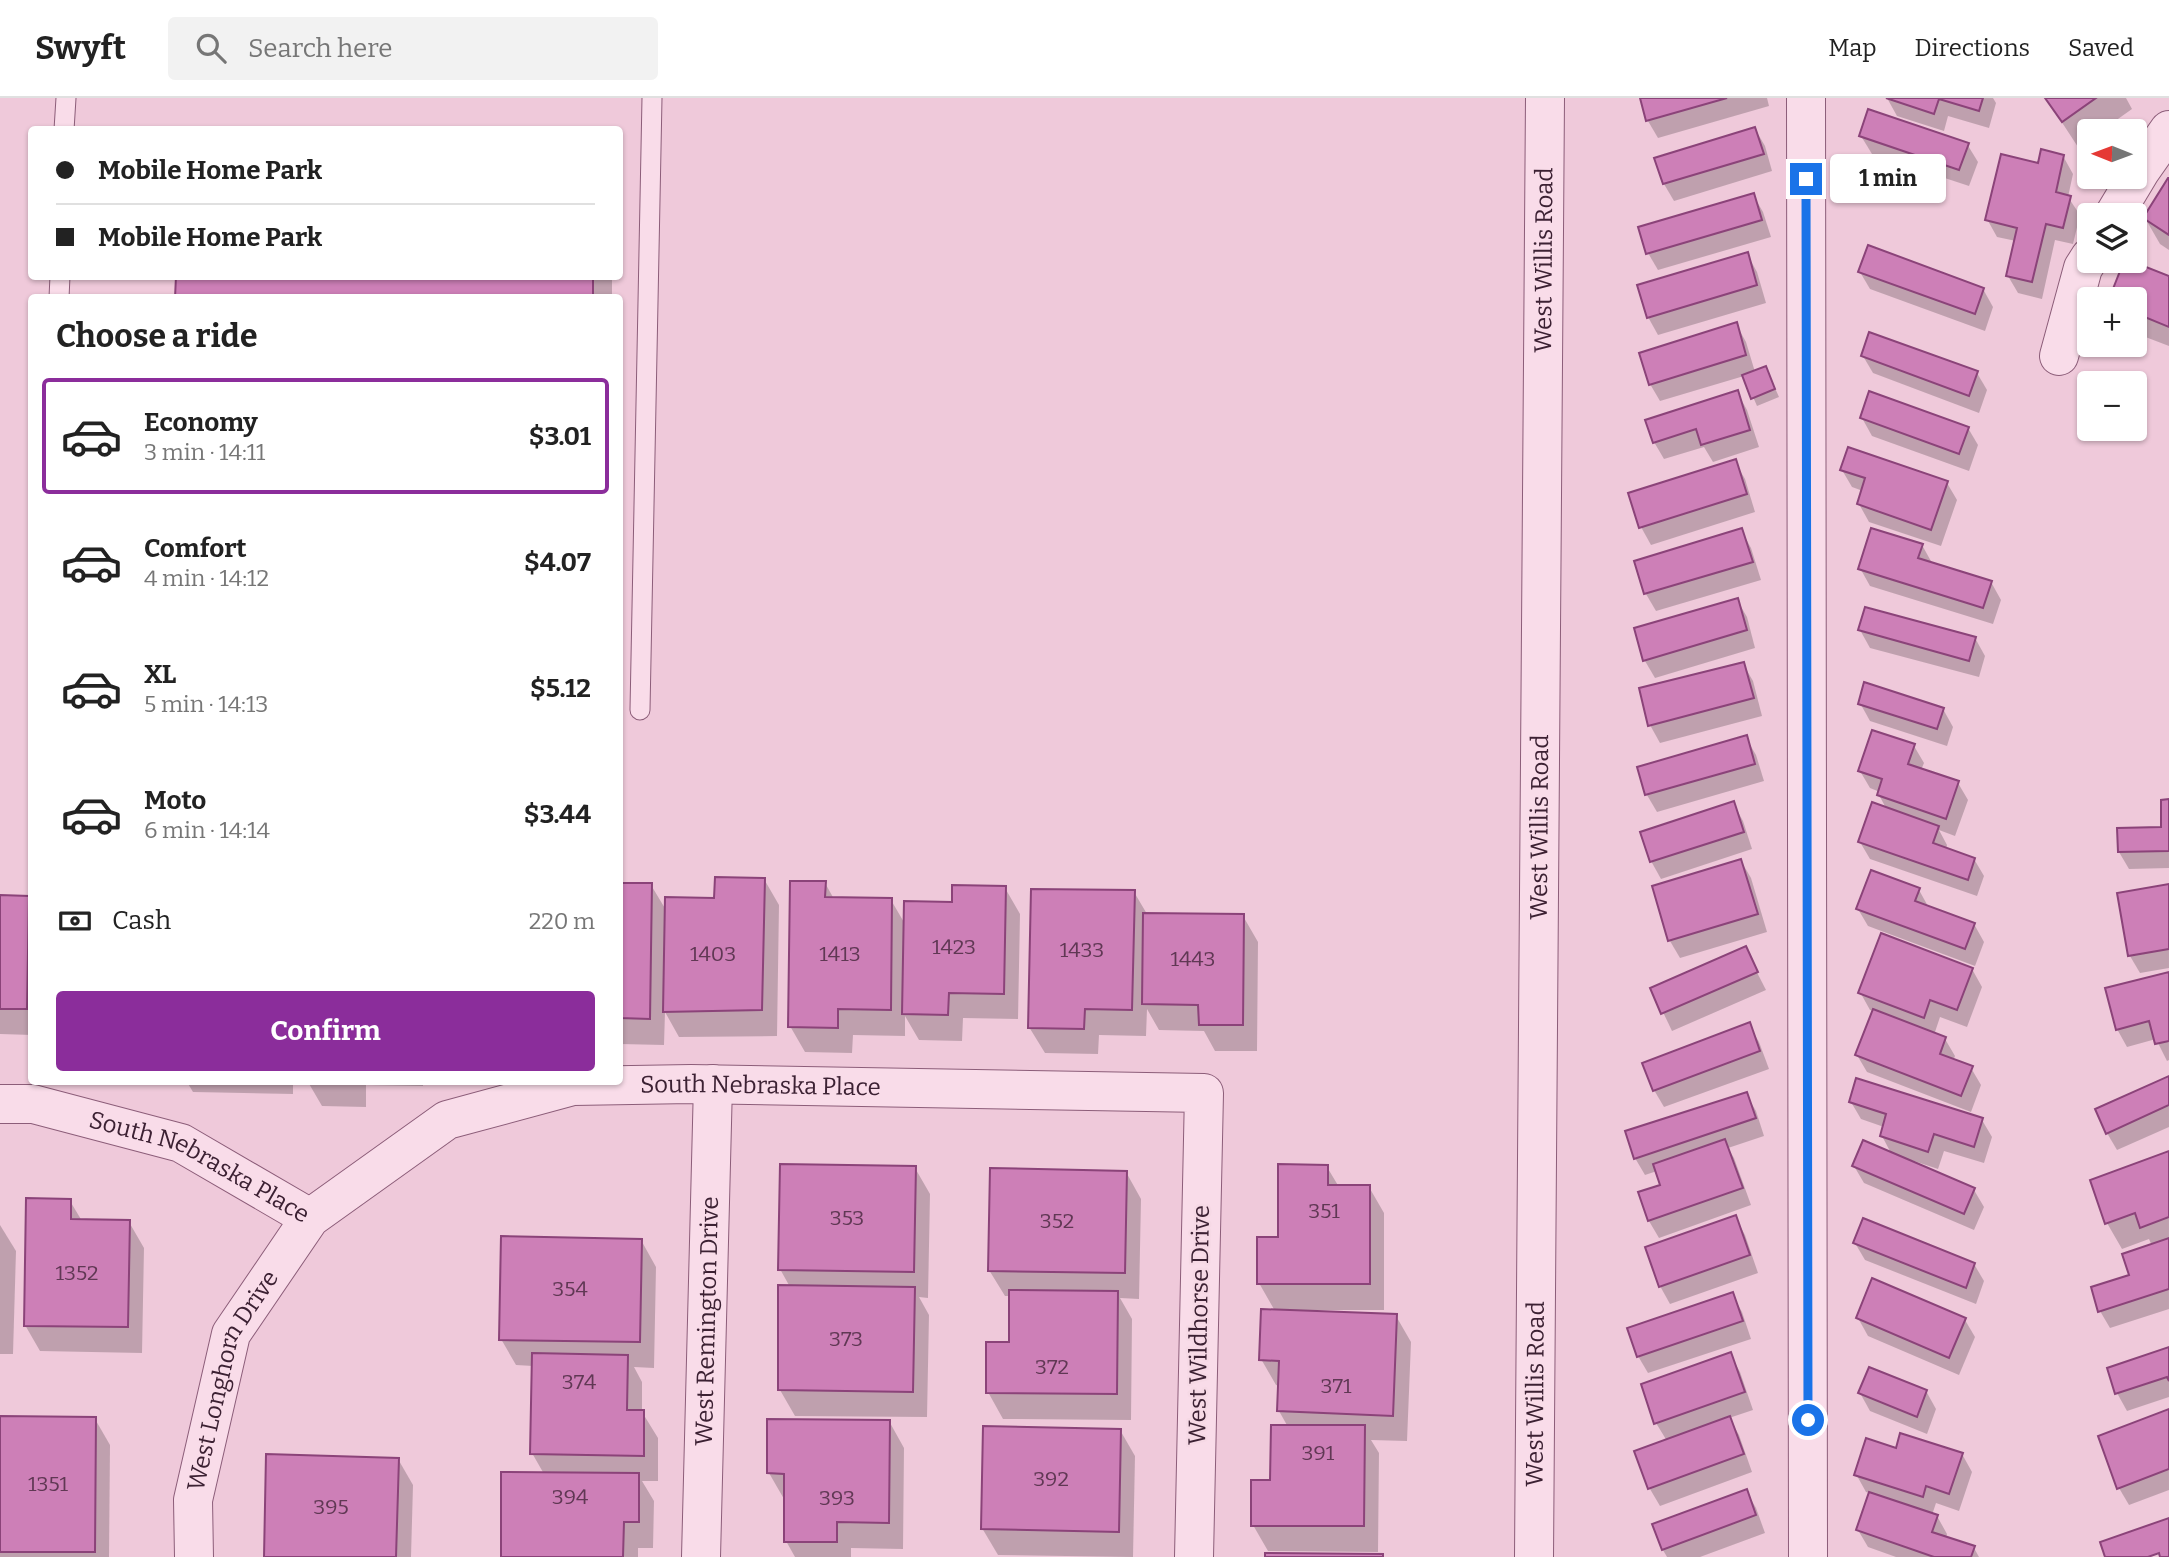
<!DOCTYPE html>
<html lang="en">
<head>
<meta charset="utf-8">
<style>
  :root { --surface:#fff; --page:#f2f2f2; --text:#222; --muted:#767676; --line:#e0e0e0; --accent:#8b2d9b }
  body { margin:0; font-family:Bitter,serif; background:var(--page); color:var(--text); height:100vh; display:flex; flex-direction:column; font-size:26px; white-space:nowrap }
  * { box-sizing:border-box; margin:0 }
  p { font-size:23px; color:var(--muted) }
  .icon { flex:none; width:38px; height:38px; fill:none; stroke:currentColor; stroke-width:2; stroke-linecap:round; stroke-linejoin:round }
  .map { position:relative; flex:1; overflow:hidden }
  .sheet { position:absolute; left:28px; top:196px; width:595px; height:791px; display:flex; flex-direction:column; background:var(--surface); border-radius:7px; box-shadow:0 2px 5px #0004 }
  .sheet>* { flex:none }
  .banner { position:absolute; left:28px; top:28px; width:595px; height:154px; border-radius:7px; box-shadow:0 2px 5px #0004; display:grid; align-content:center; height:154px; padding:0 28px; background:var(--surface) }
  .needle { width:46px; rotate:271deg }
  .tools { position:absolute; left:2077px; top:21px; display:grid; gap:14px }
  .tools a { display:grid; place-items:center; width:70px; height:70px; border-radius:7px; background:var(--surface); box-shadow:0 2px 5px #0004; font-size:35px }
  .end { position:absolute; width:32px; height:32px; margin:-16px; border:9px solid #1a73e8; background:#fff; box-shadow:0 0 0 4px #fff }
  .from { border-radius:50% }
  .bubble { position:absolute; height:49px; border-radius:7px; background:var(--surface); box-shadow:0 2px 5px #0004; font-size:23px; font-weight:700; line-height:49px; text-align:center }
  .banner b { display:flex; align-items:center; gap:24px; height:66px; font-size:26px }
  .banner b+b { border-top:2px solid var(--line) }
  .banner i { width:18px; height:18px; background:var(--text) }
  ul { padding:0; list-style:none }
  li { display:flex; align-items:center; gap:21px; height:116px; margin:0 14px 10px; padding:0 14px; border:4px solid transparent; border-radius:7px }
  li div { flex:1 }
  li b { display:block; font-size:26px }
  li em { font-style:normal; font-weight:700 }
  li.active { border-color:var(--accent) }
  li>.icon { width:63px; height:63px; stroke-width:1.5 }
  h2 { padding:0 28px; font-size:32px; line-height:84px }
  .pay { display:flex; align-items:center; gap:18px; height:77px; padding:0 28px; font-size:26px }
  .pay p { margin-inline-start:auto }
  .cta { display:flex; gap:14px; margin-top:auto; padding:14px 28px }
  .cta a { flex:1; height:80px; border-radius:7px; background:var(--accent); color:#fff; font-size:28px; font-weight:700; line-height:80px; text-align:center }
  header { display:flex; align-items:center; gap:42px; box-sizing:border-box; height:98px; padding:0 35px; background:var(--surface); border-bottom:2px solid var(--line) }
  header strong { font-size:33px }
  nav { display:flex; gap:38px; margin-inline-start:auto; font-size:24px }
  .search { width:490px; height:63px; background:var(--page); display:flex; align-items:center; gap:18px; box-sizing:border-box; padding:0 24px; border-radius:7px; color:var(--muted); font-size:26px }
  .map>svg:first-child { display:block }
</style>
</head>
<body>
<header>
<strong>Swyft</strong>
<div class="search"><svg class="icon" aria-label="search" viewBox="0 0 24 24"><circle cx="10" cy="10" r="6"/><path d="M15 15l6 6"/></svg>Search here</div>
<nav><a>Map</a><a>Directions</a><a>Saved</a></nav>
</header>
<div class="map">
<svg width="2169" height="1459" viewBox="0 0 2169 1459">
  <rect width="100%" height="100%" fill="#efc9da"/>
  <g fill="#0003">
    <path d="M1642 0H1767L1769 8 1658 40 1648 23Z"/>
    <path d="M1887 0H1993L1996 5 1989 30 1948 18 1944 33 1897 18Z"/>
    <path d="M2046 0H2126L2132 11 2101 33H2090V41L2078 49Z"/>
    <path d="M1755 31 1765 48 1772 73 1674 103 1664 86 1657 61Z"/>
    <path d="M1861 38 1967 46 1978 64 1969 88 1872 56Z"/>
    <path d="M2063 58 2073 76 2068 99 2080 117 2073 146 2055 142 2042 201 2018 195 2008 178 2016 143 1997 139 1987 121 2039 67Z"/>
    <path d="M2169 82V152L2160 146 2145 120Z"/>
    <path d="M1753 97 1763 114 1771 139 1658 172 1648 155Z"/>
    <path d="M1747 156 1757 174 1766 205 1658 237 1648 219Z"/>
    <path d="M2126 163 2169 180V248L2135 235V201H2111Z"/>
    <path d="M1860 174 1983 191 1993 209 1985 233 1870 191Z"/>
    <rect x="177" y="178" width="435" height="22"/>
    <path d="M1736 226 1746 244 1755 274 1766 270 1779 299 1757 308 1744 278 1660 303 1650 286Z"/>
    <path d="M1863 258 1977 275 1987 292 1979 315 1873 275Z"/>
    <path d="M1737 294 1747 312 1759 349 1713 364 1704 349 1664 361 1654 344Z"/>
    <path d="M1862 320 1968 330 1978 347 1969 373 1872 338Z"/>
    <path d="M1735 364 1745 381 1755 414 1651 447 1641 429Z"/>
    <path d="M1842 372 1947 385 1957 402 1941 448 1869 424 1859 406 1863 393 1852 389Z"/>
    <path d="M1741 432 1751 450 1761 482 1656 513 1646 496 1636 464Z"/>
    <path d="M1922 447 1932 465 1991 484 2001 502 1993 526 1870 488 1860 470Z"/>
    <path d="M1737 502 1747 519 1755 550 1655 580 1645 563 1636 531Z"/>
    <path d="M1860 532 1975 540 1985 558 1979 579 1870 550Z"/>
    <path d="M1743 566 1753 583 1762 618 1660 645 1650 627Z"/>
    <path d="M1860 605 1943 611 1953 629 1947 648 1870 623Z"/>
    <path d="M1746 640 1756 657 1764 683 1657 714 1647 697 1639 670Z"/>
    <path d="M1914 648 1924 665 1921 672 1958 685 1968 702 1955 738 1939 732 1947 747 1946 751 1974 761 1984 778 1977 798 1870 761 1860 744 1887 712 1879 697 1880 694 1870 690 1860 673Z"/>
    <path d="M2169 703V770L2129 771 2119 754 2163 730Z"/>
    <path d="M1733 705 1743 723 1752 751 1661 781 1651 763Z"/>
    <path d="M1741 763 1751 780 1767 834 1680 860 1670 843 1654 789Z"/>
    <path d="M764 781 779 807 777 938 679 939 665 914 664 947 620 946V786L651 787 666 812 716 802Z"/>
    <path d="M825 785 834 801 891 802 905 826 954 806 1005 790 1020 816 1018 921 963 920 962 943 919 942 905 918V938L853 937 852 955 805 954 790 928Z"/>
    <path d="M2169 788V870L2140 875 2130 858Z"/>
    <path d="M1919 792 1929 810 1974 826 1984 844 1975 868 1868 828 1858 811Z"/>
    <path d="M1134 794 1147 816 1243 818 1258 844 1257 953H1215L1204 933 1159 932 1147 911 1146 938 1099 937 1098 956 1045 955 1029 929Z"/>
    <path d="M0 799 28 800 32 806V937L0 936Z"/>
    <path d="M1745 851 1766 892 1672 933 1652 891Z"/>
    <path d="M1972 871 1982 889 1967 929 1940 919 1934 937 1945 941 1955 958 1953 963 1971 970 1981 987 1971 1014 1867 974 1857 957 1874 913 1870 912 1860 894Z"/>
    <path d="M2169 876V962L2167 963 2156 941 2127 949 2117 931Z"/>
    <path d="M1749 927 1759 944 1769 971 1664 1009 1654 992Z"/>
    <path d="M2169 980V1029L2117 1052 2107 1035Z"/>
    <path d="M187 984H293V996L193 994Z"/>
    <path d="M308 984H423V988L366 987V1009L322 1008Z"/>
    <path d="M1746 996 1756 1013 1764 1038 1728 1050 1734 1060 1751 1107 1659 1140 1649 1123 1640 1095 1662 1088 1657 1073 1645 1077 1635 1060Z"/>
    <path d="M1851 1004 1982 1022 1992 1039 1984 1065 1944 1053 1938 1071 1911 1062 1910 1064 1974 1092 1984 1109 1974 1132 1864 1085 1854 1068 1892 1057 1882 1038 1884 1029 1861 1021Z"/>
    <path d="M2169 1055V1211L2110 1230 2100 1213 2131 1178 2152 1148 2149 1141 2122 1151 2107 1125Z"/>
    <path d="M1327 1069 1339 1089H1369L1384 1115V1212H1312V1215L1396 1218 1411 1244 1407 1343 1371 1342 1379 1355 1378 1454 1268 1453 1253 1427 1272 1383 1288 1329 1279 1313 1280 1288 1276 1287 1261 1261 1275 1213 1259 1185 1280 1141Z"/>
    <path d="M915 1070 930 1096 928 1200 919 1199 929 1217 927 1319 795 1318 780 1292 790 1189 780 1171Z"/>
    <path d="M1126 1074 1141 1101 1139 1201 1120 1200 1132 1221 1131 1322 1003 1321 988 1294 1011 1245V1198H1005L989 1172Z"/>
    <path d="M70 1103 82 1123 129 1124 144 1150 142 1255 40 1253 25 1227Z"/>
    <path d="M1735 1119 1745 1137 1758 1175 1670 1206 1660 1188Z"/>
    <path d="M0 1127 16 1153 13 1256H0Z"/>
    <path d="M641 1142 656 1169 654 1270 634 1269 642 1284V1314L658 1340V1383H642L654 1403 653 1450H638V1459H503L544 1376 532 1355 533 1268 516 1267 501 1241Z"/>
    <path d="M1855 1145 1974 1166 1984 1183 1976 1206 1865 1162Z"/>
    <path d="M1732 1196 1742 1214 1751 1241 1648 1275 1638 1258Z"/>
    <path d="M1858 1220 1965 1222 1975 1239 1959 1277 1868 1238Z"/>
    <path d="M2169 1251V1299L2127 1313 2117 1295 2109 1271Z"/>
    <path d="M1730 1256 1740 1274 1753 1312 1729 1320 1739 1337 1752 1374 1660 1408 1650 1391 1637 1354 1667 1343 1656 1325Z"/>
    <path d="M1926 1293 1936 1311 1927 1336 1870 1313 1860 1295Z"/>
    <path d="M2169 1313V1392L2129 1407 2119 1390Z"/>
    <path d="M0 1320 95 1321 110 1347 109 1459H0Z"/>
    <path d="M889 1323 904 1350 903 1451 851 1450V1459H795L786 1443V1401H784L769 1375Z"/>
    <path d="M1120 1332 1135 1358 1133 1459 998 1457 982 1430Z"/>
    <path d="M1897 1352 1962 1356 1972 1374 1959 1413 1936 1405 1932 1417 1937 1418 1947 1436 1946 1440 1974 1450 1979 1459H1896L1868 1449 1858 1432 1870 1395 1866 1394 1856 1376Z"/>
    <path d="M398 1361 413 1387 411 1459H266Z"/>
    <path d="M1746 1393 1756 1410 1765 1435 1700 1459H1667L1663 1452Z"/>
  </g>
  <g fill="#cd7fb7" stroke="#8b4379" stroke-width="2">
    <path d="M1640 0H1727L1646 23Z"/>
    <path d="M1886 0H1983L1979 13 1939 1 1934 16Z"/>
    <path d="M2045 0H2096L2062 24Z"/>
    <path d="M1868 11 1969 45 1959 72 1859 38Z"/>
    <path d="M1755 29 1764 56 1663 86 1654 60Z"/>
    <path d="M2041 51 2064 57 2056 94 2071 98 2063 130 2046 126 2032 184 2006 178 2017 130 1985 122 2001 56 2038 65Z"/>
    <path d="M2168 80H2169V137L2143 120Z"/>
    <path d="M1754 95 1762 122 1646 156 1638 129Z"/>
    <path d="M1868 147 1984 190 1975 216 1858 174Z"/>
    <path d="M1748 154 1757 187 1647 220 1637 187Z"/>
    <path d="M2124 163H2131L2169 178V229L2135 215V201H2109Z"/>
    <path d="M176 178H593V200H175Z"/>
    <path d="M1737 224 1746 257 1649 287 1639 255Z"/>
    <path d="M1869 234 1978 273 1969 298 1861 258Z"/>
    <path d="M1766 268 1775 291 1751 301 1742 277Z"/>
    <path d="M1738 292 1750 332 1701 347 1696 331 1653 345 1645 322Z"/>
    <path d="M1869 293 1969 329 1959 356 1860 320Z"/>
    <path d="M1848 349 1948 383 1931 432 1857 406 1865 380 1840 372Z"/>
    <path d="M1736 361 1747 396 1639 430 1628 395Z"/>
    <path d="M1742 430 1753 464 1644 496 1634 463Z"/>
    <path d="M1871 430 1923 446 1918 460 1992 483 1983 510 1858 471Z"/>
    <path d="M1738 500 1747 532 1643 563 1634 530Z"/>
    <path d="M1865 509 1976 539 1969 563 1858 532Z"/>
    <path d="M1744 564 1754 600 1648 628 1639 590Z"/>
    <path d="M1864 584 1944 610 1937 631 1858 606Z"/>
    <path d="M1872 632 1915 646 1908 666 1959 683 1946 721 1877 697 1882 681 1858 673Z"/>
    <path d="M1747 637 1755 666 1645 697 1637 669Z"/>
    <path d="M2169 701V753L2118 754 2117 730 2161 729V702Z"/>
    <path d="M1734 703 1744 734 1650 764 1640 734Z"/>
    <path d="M1872 704 1939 728 1933 745 1975 760 1968 782 1858 744Z"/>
    <path d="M1741 761 1758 816 1668 843 1652 788Z"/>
    <path d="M1871 772 1920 790 1915 803 1975 825 1965 851 1856 811Z"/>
    <path d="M715 779 765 780 762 912 663 914 665 799 714 800Z"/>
    <path d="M790 783H826L825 799 892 800 891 912 838 911V930L788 929Z"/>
    <path d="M620 785H652L650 921 620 920Z"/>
    <path d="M2169 786V851L2128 858 2117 795Z"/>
    <path d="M952 787 1006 788 1004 896 949 895 948 917 902 916 904 803 952 804Z"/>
    <path d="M1031 791 1135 792 1132 912 1085 911 1084 931 1028 930Z"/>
    <path d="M0 797 29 798 27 911H0Z"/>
    <path d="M1143 815 1244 816 1243 927H1199L1198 907 1142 906Z"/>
    <path d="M1881 835 1973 870 1957 912 1930 902 1924 920 1858 895Z"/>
    <path d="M1746 848 1758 874 1661 916 1650 890Z"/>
    <path d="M2169 874V943L2155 946 2149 923 2116 932 2105 890Z"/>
    <path d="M1873 911 1946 939 1940 956 1973 968 1961 998 1855 957Z"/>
    <path d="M1750 924 1760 953 1653 993 1642 965Z"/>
    <path d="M2169 978V1007L2106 1036 2095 1011Z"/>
    <path d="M1856 980 1983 1020 1974 1049 1934 1036 1928 1054 1880 1038 1886 1016 1849 1004Z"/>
    <path d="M1747 994 1756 1020 1634 1061 1625 1033Z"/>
    <path d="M1725 1041 1743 1090 1648 1123 1638 1094 1660 1087 1653 1066Z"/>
    <path d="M1863 1042 1975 1090 1964 1116 1852 1068Z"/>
    <path d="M2169 1053V1119L2140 1130 2135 1115 2105 1126 2090 1082Z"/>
    <path d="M780 1066 916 1068 914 1174 778 1172Z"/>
    <path d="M1278 1066 1328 1067V1087H1370V1186H1257V1139H1278Z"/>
    <path d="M990 1070 1127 1073 1125 1175 988 1173Z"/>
    <path d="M26 1100 71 1101V1121L130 1122 128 1229 24 1228Z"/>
    <path d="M1736 1117 1750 1157 1659 1189 1645 1149Z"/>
    <path d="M1863 1120 1975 1165 1966 1190 1853 1145Z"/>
    <path d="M501 1138 642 1141 640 1244 499 1242Z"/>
    <path d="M2169 1140V1191L2098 1214 2091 1189 2129 1177 2122 1156Z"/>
    <path d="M1872 1180 1966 1220 1949 1260 1856 1220Z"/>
    <path d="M778 1187 915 1189 913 1294 778 1292Z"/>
    <path d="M1009 1192 1118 1193 1117 1296 986 1295V1244H1009Z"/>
    <path d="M1733 1194 1743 1223 1637 1259 1627 1230Z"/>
    <path d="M1261 1211 1397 1216 1393 1318 1277 1313 1279 1263 1259 1262Z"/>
    <path d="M2169 1249V1283L2167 1279 2115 1296 2107 1270Z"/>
    <path d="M1731 1254 1745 1294 1654 1326 1641 1286Z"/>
    <path d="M532 1255 628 1257 627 1312H644V1358L530 1356Z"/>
    <path d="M1869 1269 1927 1292 1917 1319 1858 1295Z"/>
    <path d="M2169 1311V1371L2117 1391 2098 1338Z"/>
    <path d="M0 1318 96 1319 95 1454H0Z"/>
    <path d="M1730 1318 1744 1356 1648 1391 1634 1353Z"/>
    <path d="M767 1321 890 1322 889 1425 837 1424V1444H784V1376L767 1375Z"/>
    <path d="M1271 1327H1365L1364 1428H1251V1382H1270Z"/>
    <path d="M983 1328 1121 1331 1119 1434 981 1431Z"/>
    <path d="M1900 1335 1963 1355 1949 1396 1926 1388 1923 1399 1854 1377 1866 1340 1896 1350Z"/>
    <path d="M266 1356 399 1360 396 1459H264Z"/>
    <path d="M501 1374 639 1375V1424H624L623 1459H501Z"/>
    <path d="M1747 1391 1756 1417 1662 1452 1652 1426Z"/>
    <path d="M1869 1394 1938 1417 1932 1434 1975 1448 1971 1459H1934L1856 1432Z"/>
    <path d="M2169 1420V1459H2160L2159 1455 2148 1459H2105L2100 1444Z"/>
    <path d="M1265 1455 1383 1456V1459H1265Z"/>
  </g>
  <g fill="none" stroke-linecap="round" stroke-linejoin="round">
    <defs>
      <g id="service">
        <path d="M64 32 66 0"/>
        <path d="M59 200 60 178"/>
        <path d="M640 612 652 0"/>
      </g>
      <g id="minor">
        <path d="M1806 0 1808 1459"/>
        <path d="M2114 117 2141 72 2169 32"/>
        <path d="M2059 258 2083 170 2090 159"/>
        <path id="s1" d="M0 1006H33L181 1045 310 1120"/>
        <path id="s2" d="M194 1459 193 1402 231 1236 310 1120 447 1022 573 988 691 986 1204 995 1194 1459"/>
        <path id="s3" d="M701 1459 713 986"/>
      </g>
      <g id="tertiary">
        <path id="s4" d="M1534 1459 1545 0"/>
      </g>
    </defs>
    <use href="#service" stroke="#8c5d79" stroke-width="21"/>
    <use href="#minor" stroke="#8c5d79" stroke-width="40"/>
    <use href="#tertiary" stroke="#8c5d79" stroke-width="40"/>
    <use href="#service" stroke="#f9dce9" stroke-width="19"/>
    <use href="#minor" stroke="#f9dce9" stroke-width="38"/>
    <use href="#tertiary" stroke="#f9dce9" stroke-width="38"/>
  </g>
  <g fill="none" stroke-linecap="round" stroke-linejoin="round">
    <path stroke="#1a73e8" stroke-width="9" d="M1806 81 1808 1322"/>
  </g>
  <g text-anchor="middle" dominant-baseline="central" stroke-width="5" stroke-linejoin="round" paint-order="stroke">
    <g font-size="21" fill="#603854">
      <text x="954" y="849">1423</text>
      <text x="1082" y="852">1433</text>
      <text x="713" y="856">1403</text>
      <text x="840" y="856">1413</text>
      <text x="1193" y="861">1443</text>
      <text x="1324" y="1113">351</text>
      <text x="847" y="1120">353</text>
      <text x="1057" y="1123">352</text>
      <text x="77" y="1175">1352</text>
      <text x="570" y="1191">354</text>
      <text x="846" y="1241">373</text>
      <text x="1052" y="1269">372</text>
      <text x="579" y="1284">374</text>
      <text x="1336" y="1288">371</text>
      <text x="1318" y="1355">391</text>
      <text x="1051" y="1381">392</text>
      <text x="48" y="1386">1351</text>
      <text x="570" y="1399">394</text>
      <text x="837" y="1400">393</text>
      <text x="331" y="1409">395</text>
    </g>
    <g font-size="24" fill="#3c2133" stroke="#f6d9e5">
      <text stroke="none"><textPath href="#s4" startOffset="1297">West Willis Road</textPath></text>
      <text stroke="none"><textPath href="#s4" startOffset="730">West Willis Road</textPath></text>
      <text stroke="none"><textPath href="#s2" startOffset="854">South Nebraska Place</textPath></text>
      <text stroke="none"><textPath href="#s1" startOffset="212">South Nebraska Place</textPath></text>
      <text stroke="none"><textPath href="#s3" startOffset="236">West Remington Drive</textPath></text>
      <text transform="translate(1199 1227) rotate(-89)">West Wildhorse Drive</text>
      <text stroke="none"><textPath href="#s2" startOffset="184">West Longhorn Drive</textPath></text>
      <text stroke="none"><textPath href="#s4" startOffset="163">West Willis Road</textPath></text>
    </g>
  </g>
</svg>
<div class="tools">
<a><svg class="needle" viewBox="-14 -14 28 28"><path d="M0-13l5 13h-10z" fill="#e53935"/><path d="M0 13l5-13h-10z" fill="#767676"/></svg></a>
<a><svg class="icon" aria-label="layers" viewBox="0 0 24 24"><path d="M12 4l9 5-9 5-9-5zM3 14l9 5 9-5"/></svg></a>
<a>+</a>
<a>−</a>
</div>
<i class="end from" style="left:1808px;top:1322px"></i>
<i class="end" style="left:1806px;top:81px"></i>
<div class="bubble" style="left:1830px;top:56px;width:116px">1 min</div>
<div class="banner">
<b><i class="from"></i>Mobile Home Park</b>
<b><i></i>Mobile Home Park</b>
</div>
<section class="sheet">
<h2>Choose a ride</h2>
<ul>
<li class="active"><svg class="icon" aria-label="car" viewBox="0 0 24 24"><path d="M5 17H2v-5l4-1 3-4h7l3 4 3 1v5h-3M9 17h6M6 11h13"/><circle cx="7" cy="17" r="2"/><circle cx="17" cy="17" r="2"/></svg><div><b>Economy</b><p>3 min · 14:11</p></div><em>$3.01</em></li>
<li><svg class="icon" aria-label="car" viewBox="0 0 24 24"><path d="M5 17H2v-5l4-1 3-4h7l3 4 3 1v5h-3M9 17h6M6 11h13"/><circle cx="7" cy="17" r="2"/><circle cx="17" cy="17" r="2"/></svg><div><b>Comfort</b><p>4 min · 14:12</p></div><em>$4.07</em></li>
<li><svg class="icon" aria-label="car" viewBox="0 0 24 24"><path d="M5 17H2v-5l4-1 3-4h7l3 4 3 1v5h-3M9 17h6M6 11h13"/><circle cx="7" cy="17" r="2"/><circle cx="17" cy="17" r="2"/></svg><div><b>XL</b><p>5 min · 14:13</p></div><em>$5.12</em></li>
<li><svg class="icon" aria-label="car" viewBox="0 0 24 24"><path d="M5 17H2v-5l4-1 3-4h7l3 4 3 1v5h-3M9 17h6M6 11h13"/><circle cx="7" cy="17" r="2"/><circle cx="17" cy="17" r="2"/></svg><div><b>Moto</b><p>6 min · 14:14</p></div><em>$3.44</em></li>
</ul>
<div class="pay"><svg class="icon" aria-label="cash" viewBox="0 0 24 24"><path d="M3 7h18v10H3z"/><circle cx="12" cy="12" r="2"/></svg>Cash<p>220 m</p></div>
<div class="cta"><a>Confirm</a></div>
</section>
</div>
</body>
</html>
